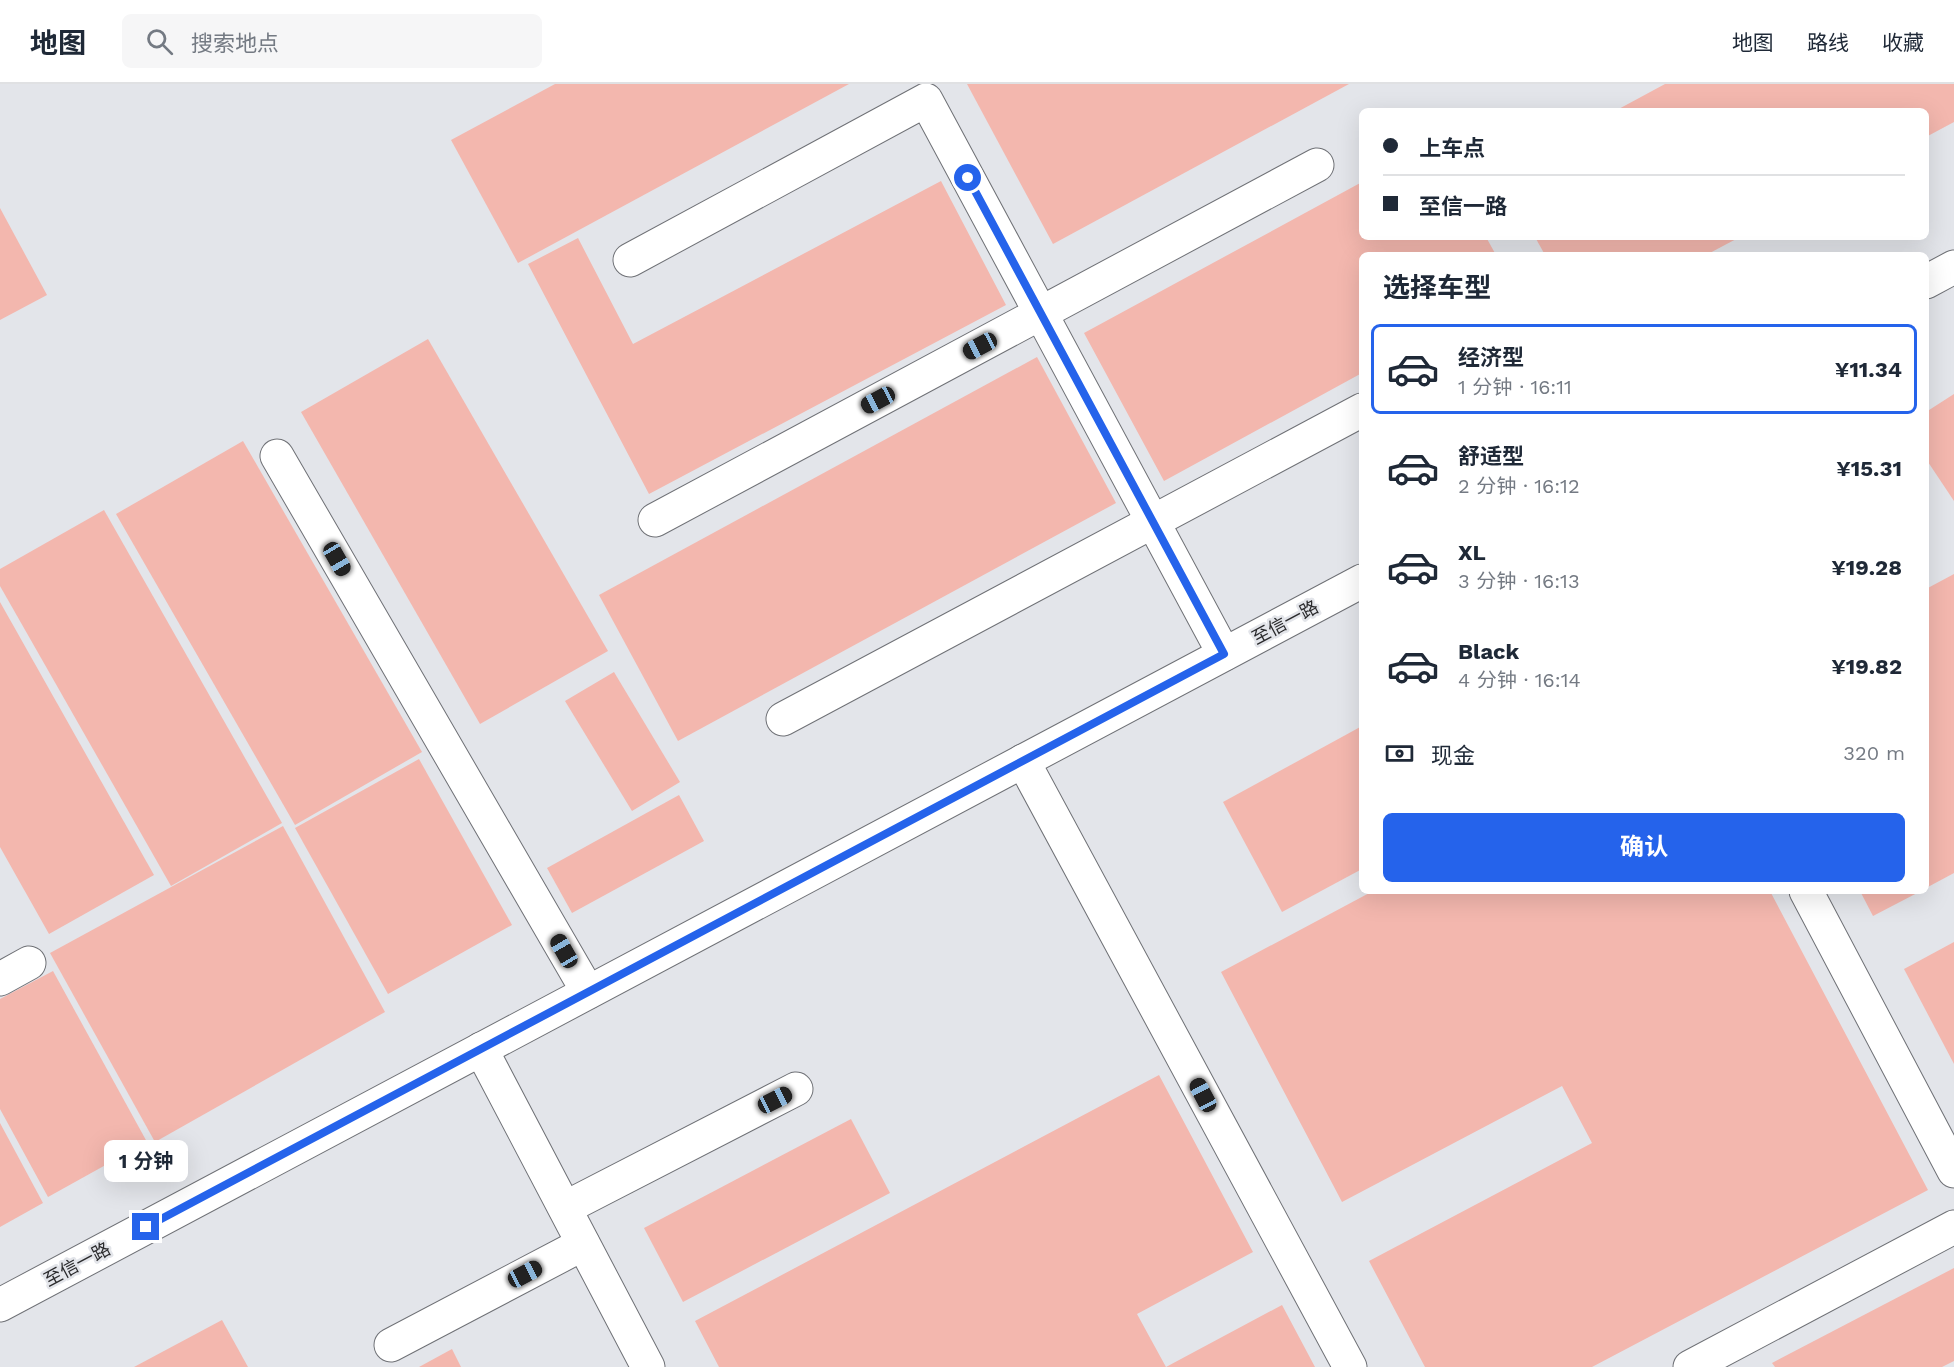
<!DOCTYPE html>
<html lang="zh">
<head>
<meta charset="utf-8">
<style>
  :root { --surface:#fff; --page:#f6f6f7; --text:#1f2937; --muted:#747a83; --line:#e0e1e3; --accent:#2563eb }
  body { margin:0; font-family:"Work Sans","Noto Sans SC",sans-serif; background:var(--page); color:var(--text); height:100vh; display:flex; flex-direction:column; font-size:22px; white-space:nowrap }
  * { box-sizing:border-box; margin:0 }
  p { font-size:20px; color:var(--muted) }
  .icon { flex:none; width:33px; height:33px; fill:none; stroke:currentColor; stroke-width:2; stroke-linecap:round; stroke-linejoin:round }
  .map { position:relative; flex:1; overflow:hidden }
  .panel { position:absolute; left:1359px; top:168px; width:570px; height:642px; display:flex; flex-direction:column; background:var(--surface); border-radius:9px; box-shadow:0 6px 24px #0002 }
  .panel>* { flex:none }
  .top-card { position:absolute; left:1359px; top:24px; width:570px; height:132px; border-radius:9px; box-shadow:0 6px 24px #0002; display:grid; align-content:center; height:132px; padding:0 24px; background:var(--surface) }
  .end { position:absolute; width:27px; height:27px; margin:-14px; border:8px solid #2563eb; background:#fff; box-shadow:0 0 0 3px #fff }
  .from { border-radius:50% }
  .bubble { position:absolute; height:42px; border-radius:9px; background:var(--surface); box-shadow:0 6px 24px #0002; font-size:20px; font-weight:700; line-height:42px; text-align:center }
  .car { position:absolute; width:18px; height:36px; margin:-18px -9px; border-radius:8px; box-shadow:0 0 4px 2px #0007; background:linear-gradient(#222 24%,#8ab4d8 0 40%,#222 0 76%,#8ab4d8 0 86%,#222 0) }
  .top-card b { display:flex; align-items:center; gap:21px; height:57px; font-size:22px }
  .top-card b+b { border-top:2px solid var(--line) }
  .top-card i { width:15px; height:15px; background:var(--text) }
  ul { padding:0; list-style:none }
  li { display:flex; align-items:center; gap:18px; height:90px; margin:0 12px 9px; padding:0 12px; border:3px solid transparent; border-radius:9px }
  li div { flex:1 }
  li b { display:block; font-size:22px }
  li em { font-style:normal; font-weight:700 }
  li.selected { border-color:var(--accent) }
  li>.icon { width:54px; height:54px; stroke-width:1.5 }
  h2 { padding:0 24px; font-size:27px; line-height:72px }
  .pay { display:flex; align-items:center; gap:15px; height:66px; padding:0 24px; font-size:22px }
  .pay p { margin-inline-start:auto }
  .action { display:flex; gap:12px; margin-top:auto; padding:12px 24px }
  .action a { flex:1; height:69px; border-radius:9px; background:var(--accent); color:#fff; font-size:24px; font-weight:700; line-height:69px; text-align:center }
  header { display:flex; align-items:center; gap:36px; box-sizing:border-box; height:84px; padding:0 30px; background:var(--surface); border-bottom:2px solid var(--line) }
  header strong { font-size:28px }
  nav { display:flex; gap:33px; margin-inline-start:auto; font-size:21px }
  .search { width:420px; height:54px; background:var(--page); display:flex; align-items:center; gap:15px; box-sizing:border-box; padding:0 21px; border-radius:9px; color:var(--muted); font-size:22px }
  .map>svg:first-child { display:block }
</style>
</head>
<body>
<header>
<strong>地图</strong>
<div class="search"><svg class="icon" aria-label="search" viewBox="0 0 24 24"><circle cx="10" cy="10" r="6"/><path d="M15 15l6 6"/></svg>搜索地点</div>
<nav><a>地图</a><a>路线</a><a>收藏</a></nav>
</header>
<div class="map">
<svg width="1954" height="1283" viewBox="0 0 1954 1283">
  <rect width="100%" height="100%" fill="#e3e5ea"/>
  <g fill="#f3b7ae">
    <path d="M555 0H849L518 179 451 56Z"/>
    <path d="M967 0H1349L1053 160Z"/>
    <path d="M1665 0H1954V38L1926 53V27H1615Z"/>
    <path d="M941 97 1006 221 649 410 528 180 578 154 633 260Z"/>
    <path d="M1362 98V153H1486L1496 171H1362V289L1164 397 1084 249Z"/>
    <path d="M0 124 47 211 0 236Z"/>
    <path d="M1535 153H1740L1706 171H1545Z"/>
    <path d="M428 255 608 567 480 640 301 328Z"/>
    <path d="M1037 273 1116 419 678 657 599 511Z"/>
    <path d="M1954 310V417L1926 375V328Z"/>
    <path d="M243 357 422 668 295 741 116 430Z"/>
    <path d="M104 426 282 739 171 802 0 502V485Z"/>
    <path d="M1954 490V789L1926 804V505Z"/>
    <path d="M0 518 154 791 49 850 0 763Z"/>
    <path d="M614 588 680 698 632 727 565 617Z"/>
    <path d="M1362 642V785L1282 828 1223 718Z"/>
    <path d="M419 675 512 841 388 910 295 744Z"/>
    <path d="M679 711 704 757 572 829 547 784Z"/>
    <path d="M283 742 385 928 155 1058 50 869Z"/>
    <path d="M1373 807H1770L1928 1106 1592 1283H1425L1369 1177 1592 1059 1562 1002 1342 1118 1221 888Z"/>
    <path d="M1860 807H1921L1873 832Z"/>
    <path d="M1954 858V980L1904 885Z"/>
    <path d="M53 887 147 1058 48 1113 0 1025V915Z"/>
    <path d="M1159 991 1253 1168 1137 1230 1166 1283 1282 1221 1315 1283H719L695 1237Z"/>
    <path d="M851 1035 890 1109 683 1218 644 1144Z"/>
    <path d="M0 1039 43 1119 0 1143Z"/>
    <path d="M1954 1184V1277L1942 1283H1775L1772 1279Z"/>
    <path d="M222 1236 248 1283H134Z"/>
    <path d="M452 1265 461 1283H419Z"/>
  </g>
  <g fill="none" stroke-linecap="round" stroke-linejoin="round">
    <defs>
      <g id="minor">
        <path d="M630 176 926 16 1224 570"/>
        <path d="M1926 198 1954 183"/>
        <path d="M277 372 588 908"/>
        <path d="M655 436 1317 81"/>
        <path d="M783 635 1362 326"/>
        <path d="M1023 677 1350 1283"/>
        <path d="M1806 807 1954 1087"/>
        <path d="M0 895 29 879"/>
        <path d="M481 965 648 1283"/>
        <path d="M565 1124 796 1005"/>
        <path d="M0 1221 1362 497"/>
        <path d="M391 1261 583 1160"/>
        <path d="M1690 1283 1954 1143"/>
      </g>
    </defs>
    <use href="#minor" stroke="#6f7176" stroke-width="35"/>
    <use href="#minor" stroke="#fff" stroke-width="33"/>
  </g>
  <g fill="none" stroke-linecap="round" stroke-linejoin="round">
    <path stroke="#2563eb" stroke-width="8" d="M146 1143 1224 570 968 94"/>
  </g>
  <g text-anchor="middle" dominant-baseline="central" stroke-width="5" stroke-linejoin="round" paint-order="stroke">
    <g font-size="18" fill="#2a2a2c" stroke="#e3e5ea">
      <text transform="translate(1285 538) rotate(-28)">至信一路</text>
      <text transform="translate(77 1180) rotate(-28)">至信一路</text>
    </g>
  </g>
</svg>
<i class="end from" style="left:968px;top:94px"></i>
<i class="end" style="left:146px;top:1143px"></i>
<div class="bubble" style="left:104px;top:1056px;width:84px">1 分钟</div>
<i class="car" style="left:980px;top:262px;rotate:242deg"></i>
<i class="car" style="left:878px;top:316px;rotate:242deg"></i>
<i class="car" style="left:337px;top:475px;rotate:150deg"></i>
<i class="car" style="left:564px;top:867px;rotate:330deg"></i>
<i class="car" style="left:1203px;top:1011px;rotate:332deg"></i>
<i class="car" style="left:775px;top:1016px;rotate:63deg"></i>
<i class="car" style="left:525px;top:1190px;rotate:62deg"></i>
<div class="top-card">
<b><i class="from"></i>上车点</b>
<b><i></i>至信一路</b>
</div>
<section class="panel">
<h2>选择车型</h2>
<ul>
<li class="selected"><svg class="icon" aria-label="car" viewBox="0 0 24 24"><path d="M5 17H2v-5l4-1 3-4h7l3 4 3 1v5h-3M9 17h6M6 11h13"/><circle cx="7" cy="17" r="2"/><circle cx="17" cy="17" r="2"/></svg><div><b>经济型</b><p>1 分钟 · 16:11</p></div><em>¥11.34</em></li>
<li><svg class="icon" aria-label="car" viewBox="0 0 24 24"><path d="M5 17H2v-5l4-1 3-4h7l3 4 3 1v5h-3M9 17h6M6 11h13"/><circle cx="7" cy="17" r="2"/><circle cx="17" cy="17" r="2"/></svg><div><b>舒适型</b><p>2 分钟 · 16:12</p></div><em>¥15.31</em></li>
<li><svg class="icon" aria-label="car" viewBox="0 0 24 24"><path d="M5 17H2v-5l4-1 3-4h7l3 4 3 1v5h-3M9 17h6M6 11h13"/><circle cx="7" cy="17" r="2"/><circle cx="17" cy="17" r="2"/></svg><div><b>XL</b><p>3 分钟 · 16:13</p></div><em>¥19.28</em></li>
<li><svg class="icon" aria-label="car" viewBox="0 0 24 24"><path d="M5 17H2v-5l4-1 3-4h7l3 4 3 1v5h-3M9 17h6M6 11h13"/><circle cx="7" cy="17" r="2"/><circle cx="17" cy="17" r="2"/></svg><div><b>Black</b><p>4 分钟 · 16:14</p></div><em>¥19.82</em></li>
</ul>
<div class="pay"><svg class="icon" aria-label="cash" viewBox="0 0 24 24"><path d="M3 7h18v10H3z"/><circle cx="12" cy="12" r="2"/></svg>现金<p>320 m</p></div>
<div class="action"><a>确认</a></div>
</section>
</div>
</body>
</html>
